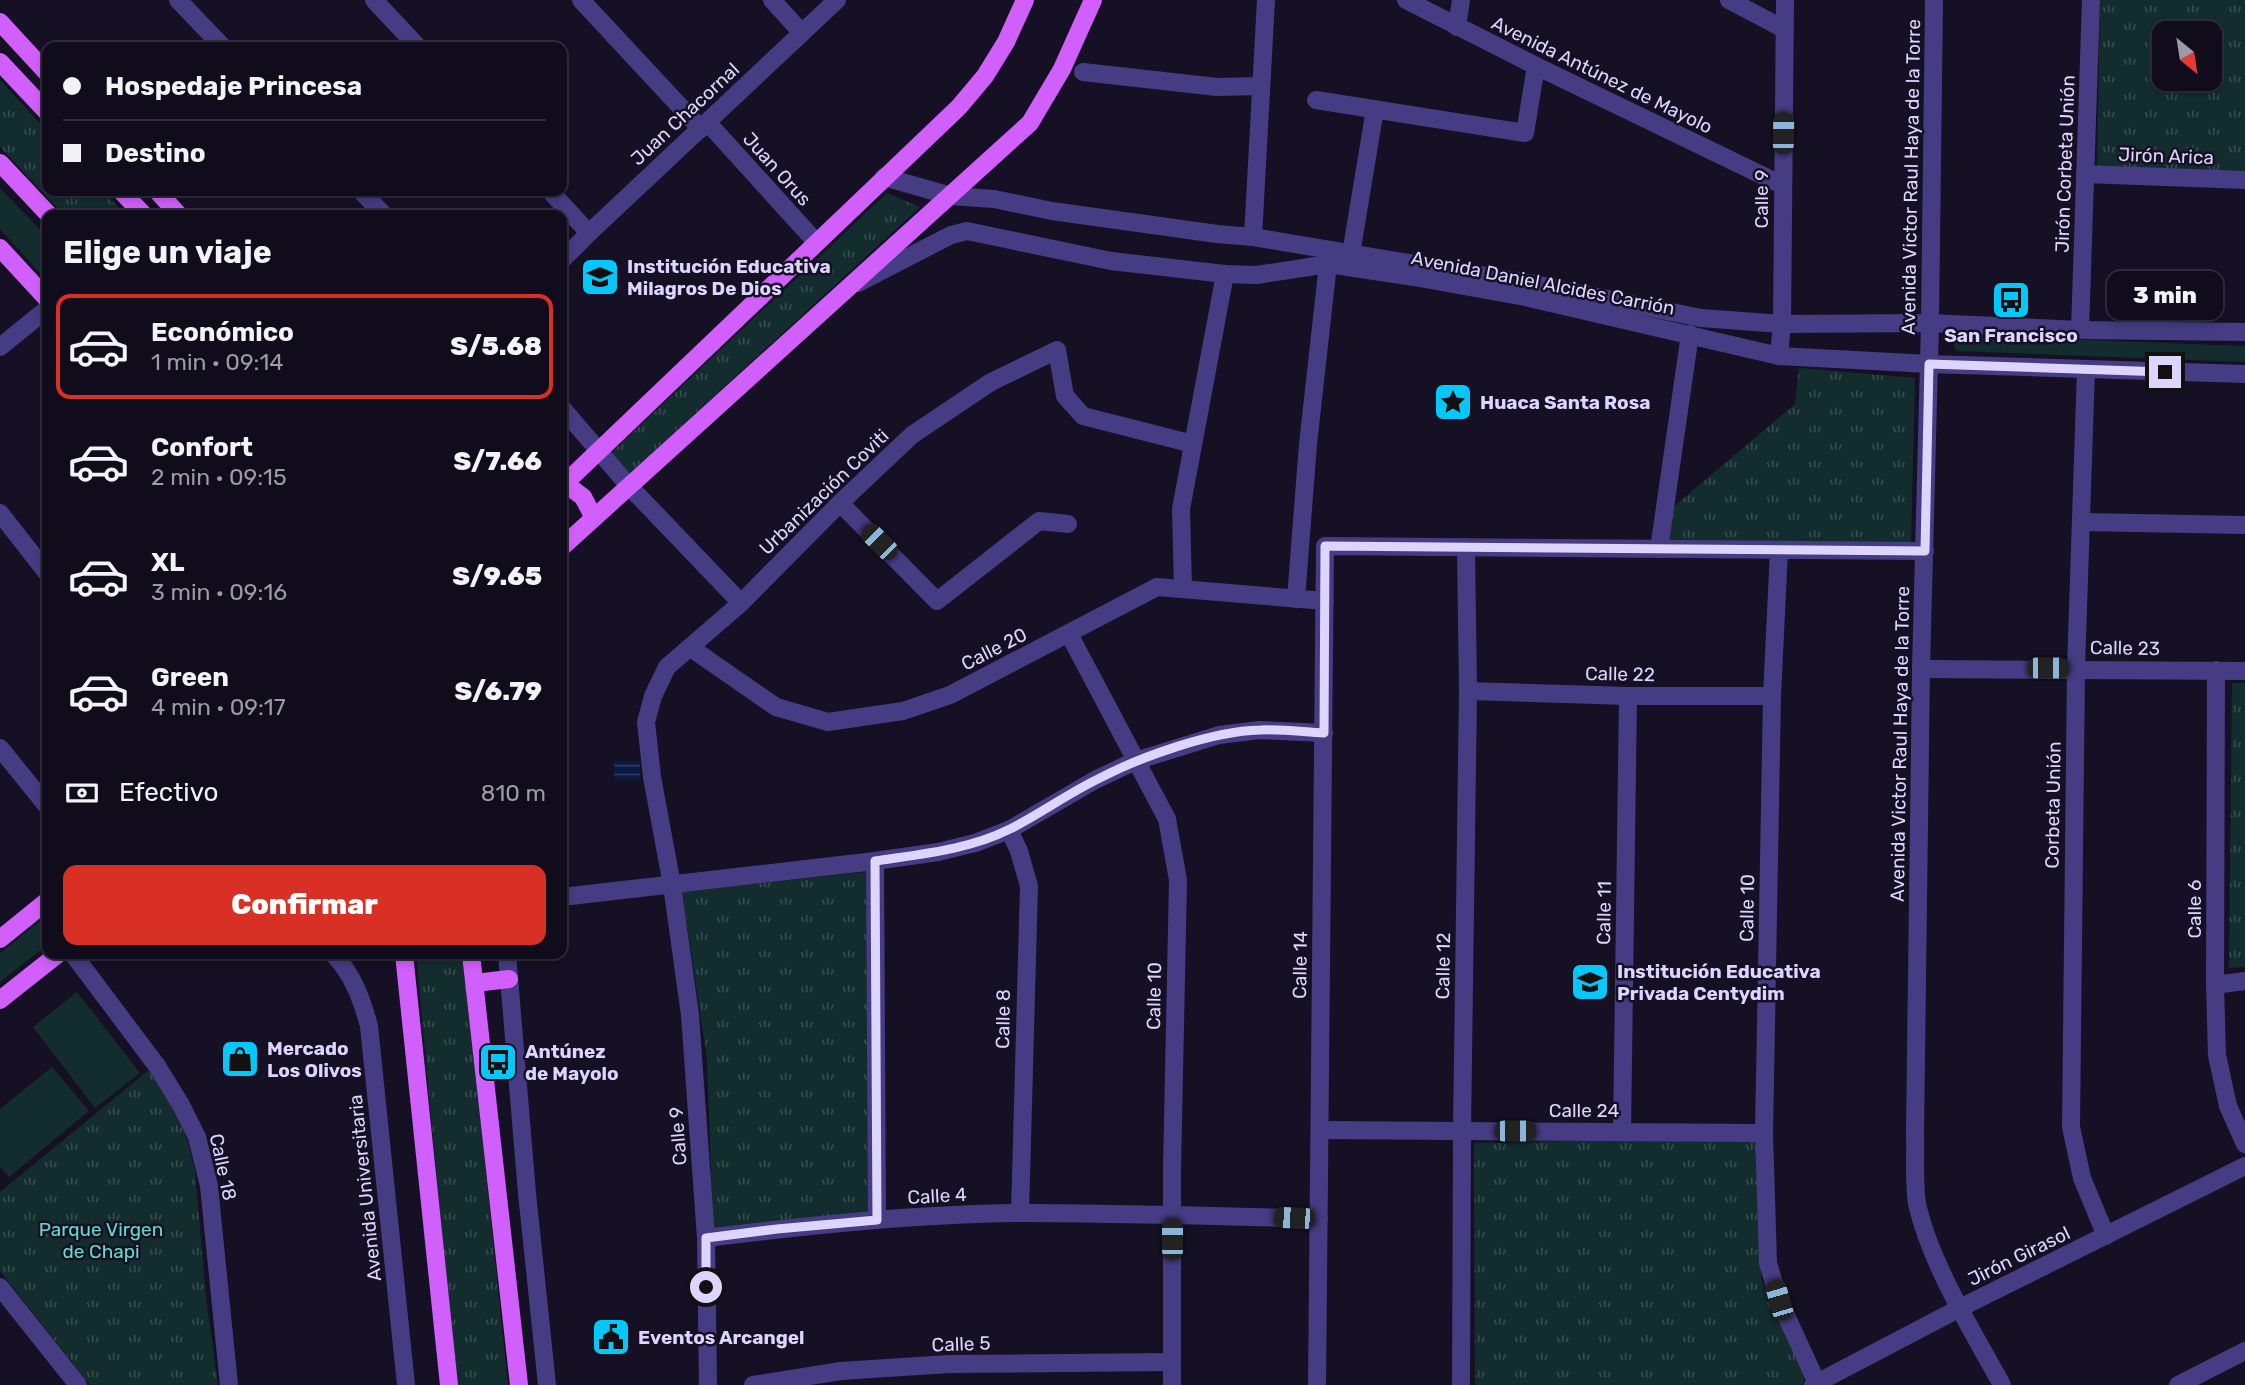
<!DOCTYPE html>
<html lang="es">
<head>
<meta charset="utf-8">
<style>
  :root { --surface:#100c1c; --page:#1e1a29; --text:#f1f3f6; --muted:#9c9ba3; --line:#302c3b; --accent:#d93025 }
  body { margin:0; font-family:Rubik,sans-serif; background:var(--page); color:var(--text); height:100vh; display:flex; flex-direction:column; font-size:26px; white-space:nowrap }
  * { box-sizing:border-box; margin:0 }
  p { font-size:23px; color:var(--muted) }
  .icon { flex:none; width:38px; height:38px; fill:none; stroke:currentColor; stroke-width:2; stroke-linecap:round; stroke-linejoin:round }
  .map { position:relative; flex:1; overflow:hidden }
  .drawer { position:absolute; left:42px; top:210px; width:525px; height:749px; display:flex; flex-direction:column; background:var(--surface); border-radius:14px; box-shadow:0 4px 10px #0003,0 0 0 2px var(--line) }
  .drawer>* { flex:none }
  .top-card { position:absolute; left:42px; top:42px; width:525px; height:154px; border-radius:14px; box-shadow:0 4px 10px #0003,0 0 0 2px var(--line); display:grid; align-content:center; height:154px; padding:0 21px; background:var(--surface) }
  .needle { width:46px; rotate:150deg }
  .buttons { position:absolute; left:2152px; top:21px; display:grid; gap:14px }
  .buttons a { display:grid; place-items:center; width:70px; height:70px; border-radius:14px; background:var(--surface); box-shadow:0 4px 10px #0003,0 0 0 2px var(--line); font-size:35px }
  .end { position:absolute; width:32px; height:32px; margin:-16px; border:9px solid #ded5fe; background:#111; box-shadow:0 0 0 4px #111 }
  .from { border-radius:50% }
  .bubble { position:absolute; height:49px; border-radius:14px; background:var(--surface); box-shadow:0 4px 10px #0003,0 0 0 2px var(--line); font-size:23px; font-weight:800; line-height:49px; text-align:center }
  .car { position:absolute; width:21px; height:42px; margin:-21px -10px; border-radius:9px; box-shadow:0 0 5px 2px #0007; background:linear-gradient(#222 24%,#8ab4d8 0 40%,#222 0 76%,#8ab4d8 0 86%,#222 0) }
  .top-card b { display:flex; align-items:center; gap:24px; height:66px; font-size:26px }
  .top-card b+b { border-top:2px solid var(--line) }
  .top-card i { width:18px; height:18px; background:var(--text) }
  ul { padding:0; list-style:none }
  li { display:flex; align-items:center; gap:21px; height:105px; margin:0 14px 10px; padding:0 7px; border:4px solid transparent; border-radius:14px }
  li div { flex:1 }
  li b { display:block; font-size:26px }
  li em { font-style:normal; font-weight:800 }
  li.selected { border-color:var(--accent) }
  li>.icon { width:63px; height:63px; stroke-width:1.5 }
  h2 { padding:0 21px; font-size:32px; line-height:84px }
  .pay { display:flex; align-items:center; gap:18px; height:77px; padding:0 21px; font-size:26px }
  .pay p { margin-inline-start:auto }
  .action { display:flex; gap:14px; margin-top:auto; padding:14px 21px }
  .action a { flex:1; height:80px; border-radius:14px; background:var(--accent); color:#fff; font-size:28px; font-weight:800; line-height:80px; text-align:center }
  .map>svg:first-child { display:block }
</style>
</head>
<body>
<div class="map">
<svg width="2245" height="1385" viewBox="0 0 2245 1385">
  <defs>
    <pattern id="park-tufts" width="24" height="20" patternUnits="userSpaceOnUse" patternTransform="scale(1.75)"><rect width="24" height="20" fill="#132d2f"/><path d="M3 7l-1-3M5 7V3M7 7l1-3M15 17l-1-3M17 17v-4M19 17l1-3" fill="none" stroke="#354b4e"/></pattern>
    <pattern id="water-rules" width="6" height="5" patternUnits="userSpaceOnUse" patternTransform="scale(1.75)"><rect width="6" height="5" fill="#0b1a43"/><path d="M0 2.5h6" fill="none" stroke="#2e3a5f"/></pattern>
  </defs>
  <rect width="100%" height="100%" fill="#161025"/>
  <g fill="#132d2f">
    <path d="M0 188 47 237V281L0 229Z"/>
    <path d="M1964 335 2245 346V362L1956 351 1953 341Z"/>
    <path d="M47 916V945L0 982V953Z"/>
    <path d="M77 992 140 1073 95 1108 33 1027Z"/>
    <path d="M52 1067 89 1111 9 1177 0 1167V1109Z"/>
  </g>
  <g fill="url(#park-tufts)" fill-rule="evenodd">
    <path d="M2100 0H2245V171L2097 166ZM2165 33H2210V79H2165Z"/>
    <path d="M0 80 47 131V191H103L126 215H64L0 147Z"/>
    <path d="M887 193 920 207 630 473 612 452Z"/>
    <path d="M1799 368 1915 378 1911 543 1660 540 1659 519 1795 404Z"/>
    <path d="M2232 683H2245V967L2229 968Z"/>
    <path d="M873 871 869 1214 713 1232 707 1058 682 892Z"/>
    <path d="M416 954H463L508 1385H456Z"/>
    <path d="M149 1070 174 1110 188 1142 195 1171 206 1297 218 1385H90L0 1271V1192Z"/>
    <path d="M1759 1137 1761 1279 1808 1371 1802 1385H1475L1474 1143Z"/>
  </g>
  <rect fill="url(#water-rules)" x="614" y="761" width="26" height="18"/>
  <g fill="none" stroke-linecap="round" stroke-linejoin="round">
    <g stroke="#463c83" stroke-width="18">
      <path d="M178 0 223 47"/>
      <path d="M374 0 418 47"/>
      <path d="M581 0 701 129"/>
      <path d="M772 0 802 33"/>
      <path d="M1406 0 1536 66 1782 185"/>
      <path d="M1729 0 1784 29"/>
      <path d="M1934 0 1930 323 1921 669 1915 1132C1916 1152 1913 1190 1918 1208 1932 1266 1973 1332 2002 1385"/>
      <path d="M1457 27 1461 0"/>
      <path d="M1083 72 1217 87 1260 86"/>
      <path d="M1316 100 1525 133 1536 66"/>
      <path d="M708 123 816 242"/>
      <path d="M2085 174 2245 180"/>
      <path d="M884 177 951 196 994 199 1052 211 1217 234 1253 237 1534 284 1701 318 1782 324 1930 323 2080 330 2245 332"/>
      <path d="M361 191 384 215"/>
      <path d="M550 191 589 233"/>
      <path d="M1253 237 1266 0"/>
      <path d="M1351 254 1375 109"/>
      <path d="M562 260 589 233 837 0"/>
      <path d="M858 283 951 235 967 231 1111 261 1225 274 1257 275 1328 264 1414 277 1525 297 1779 356 1929 364 2245 374"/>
      <path d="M2080 330 2091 0"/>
      <path d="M0 347 47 309"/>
      <path d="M1779 356 1782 324 1785 0"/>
      <path d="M2086 369 2076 668 2071 1127 2082 1178 2106 1236"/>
      <path d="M562 408 629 486 741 603"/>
      <path d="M840 503 937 601 1039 521 1068 524"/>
      <path d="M0 513 47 573"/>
      <path d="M2081 522 2245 525"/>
      <path d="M1659 549 1690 334"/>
      <path d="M1779 550 1772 696 1764 1133 1768 1263 1779 1300 1817 1383"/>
      <path d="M1183 589 1181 509 1225 274"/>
      <path d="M1296 599 1308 444 1328 264"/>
      <path d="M1069 634 1167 819 1178 880 1172 1170V1385"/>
      <path d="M691 648 776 707 828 722 903 711 950 695 1157 587 1325 601"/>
      <path d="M1921 669 2245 671"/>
      <path d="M2216 670 2215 985 2217 1055 2228 1106 2245 1144"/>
      <path d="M1468 691 1628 696H1772"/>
      <path d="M0 748 47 806"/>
      <path d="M1009 830 1019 851 1029 886 1020 1213"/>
      <path d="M875 861 877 1220"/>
      <path d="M562 897 875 861 938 852 975 843 1009 830 1095 780 1135 761 1219 735 1259 730 1324 733"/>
      <path d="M73 954 157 1066 181 1105 197 1137 209 1186 229 1385"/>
      <path d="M333 954C353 974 362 1000 369 1026L406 1385"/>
      <path d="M507 954 527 1193 547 1385"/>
      <path d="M2215 985 2245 981"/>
      <path d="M1320 1130 1764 1133"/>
      <path d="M1622 1132 1628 696"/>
      <path d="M706 1238C811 1225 917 1214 1022 1213 1121 1213 1220 1216 1319 1219"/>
      <path d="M0 1287 78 1385"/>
      <path d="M708 1385 706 1238 690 1015 672 885 652 777 646 722 653 696 667 667 741 603 840 503 912 435 991 382 1057 350 1065 396 1083 416 1193 444"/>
      <path d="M753 1385 841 1371 949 1364 1171 1362"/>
      <path d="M1317 1385 1325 546 1925 551"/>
      <path d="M1461 1385 1462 1131 1468 691 1466 547"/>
      <path d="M1813 1385 1960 1308 2245 1166"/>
      <path d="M2178 1385 2245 1351"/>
    </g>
    <g stroke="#d15ffb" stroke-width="18">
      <path d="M0 22 47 73"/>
      <path d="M0 62 47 112"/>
      <path d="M0 163 49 215"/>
      <path d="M121 191 144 215"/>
      <path d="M157 191 179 215"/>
      <path d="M0 248 47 299"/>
      <path d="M564 483 583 497 594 518"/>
      <path d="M562 486 959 107 985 76 1006 42 1025 0"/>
      <path d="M562 547 1030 123 1062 69 1093 0"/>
      <path d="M0 939 47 901"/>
      <path d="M404 954 449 1385"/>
      <path d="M471 954 519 1385"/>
      <path d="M475 983 509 979"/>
      <path d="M0 1000 58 954"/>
    </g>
  </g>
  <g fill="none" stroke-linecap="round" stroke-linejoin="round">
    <path stroke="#ded5fe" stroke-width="9" d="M706 1287V1238L777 1229 877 1220 875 861C921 854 968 850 1010 829 1040 814 1067 794 1098 779 1140 757 1212 731 1260 730 1281 729 1303 732 1324 733L1325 546 1925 551 1929 364 2165 372"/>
  </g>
  <defs>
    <symbol id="school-square" viewBox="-11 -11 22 22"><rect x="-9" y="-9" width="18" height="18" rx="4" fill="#06c7f9" stroke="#161025"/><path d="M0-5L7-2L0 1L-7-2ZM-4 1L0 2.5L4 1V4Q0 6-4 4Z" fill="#111"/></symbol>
    <symbol id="bus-square" viewBox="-11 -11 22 22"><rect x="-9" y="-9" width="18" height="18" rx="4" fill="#06c7f9" stroke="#161025"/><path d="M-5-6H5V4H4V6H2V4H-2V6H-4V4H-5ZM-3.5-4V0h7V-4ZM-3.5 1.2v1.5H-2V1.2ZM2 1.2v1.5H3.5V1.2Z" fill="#111"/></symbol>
    <symbol id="sight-square" viewBox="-11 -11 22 22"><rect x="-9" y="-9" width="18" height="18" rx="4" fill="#06c7f9" stroke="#161025"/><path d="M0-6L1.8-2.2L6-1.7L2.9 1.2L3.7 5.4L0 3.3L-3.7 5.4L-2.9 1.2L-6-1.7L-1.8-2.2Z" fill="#111"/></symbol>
    <symbol id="shop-square" viewBox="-11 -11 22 22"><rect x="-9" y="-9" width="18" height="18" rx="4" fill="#06c7f9" stroke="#161025"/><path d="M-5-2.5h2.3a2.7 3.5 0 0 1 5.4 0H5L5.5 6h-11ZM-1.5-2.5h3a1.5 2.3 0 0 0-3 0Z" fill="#111"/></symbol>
    <symbol id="civic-square" viewBox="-11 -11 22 22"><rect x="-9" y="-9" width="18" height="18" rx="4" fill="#06c7f9" stroke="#161025"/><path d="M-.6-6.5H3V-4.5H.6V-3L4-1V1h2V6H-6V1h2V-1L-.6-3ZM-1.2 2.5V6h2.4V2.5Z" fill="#111"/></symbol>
  </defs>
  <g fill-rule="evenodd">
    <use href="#school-square" x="578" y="255" width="44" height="44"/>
    <use href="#bus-square" x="1989" y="278" width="44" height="44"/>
    <use href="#sight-square" x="1431" y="380" width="44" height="44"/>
    <use href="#school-square" x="1568" y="960" width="44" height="44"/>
    <use href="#shop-square" x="218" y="1037" width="44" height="44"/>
    <use href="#bus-square" x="476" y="1040" width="44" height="44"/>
    <use href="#civic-square" x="589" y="1315" width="44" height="44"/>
  </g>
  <g text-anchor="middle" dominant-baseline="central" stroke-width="5" stroke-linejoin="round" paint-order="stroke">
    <g font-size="19" fill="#ded5fe" stroke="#161025">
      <text transform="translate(1602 75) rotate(26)">Avenida Antúnez de Mayolo</text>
      <text transform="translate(685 114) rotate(-43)">Juan Chacornal</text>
      <text transform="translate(2166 156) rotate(2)">Jirón Arica</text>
      <text transform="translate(2065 164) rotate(-88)">Jirón Corbeta Unión</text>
      <text transform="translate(777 169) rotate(48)">Juan Orus</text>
      <text transform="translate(1911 177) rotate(-89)">Avenida Victor Raul Haya de la Torre</text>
      <text transform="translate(1761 199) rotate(-90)">Calle 9</text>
      <text transform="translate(1543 283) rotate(11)">Avenida Daniel Alcides Carrión</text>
      <text transform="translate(824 492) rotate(-44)">Urbanización Coviti</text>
      <text transform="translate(2125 648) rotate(1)">Calle 23</text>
      <text transform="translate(994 649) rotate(-27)">Calle 20</text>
      <text transform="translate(1620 674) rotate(1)">Calle 22</text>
      <text transform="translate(1900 744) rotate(-89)">Avenida Victor Raul Haya de la Torre</text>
      <text transform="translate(2053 805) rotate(-89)">Corbeta Unión</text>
      <text transform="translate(1747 908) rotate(-89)">Calle 10</text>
      <text transform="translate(2194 909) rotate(-90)">Calle 6</text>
      <text transform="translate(1604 913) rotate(-89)">Calle 11</text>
      <text transform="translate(1300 965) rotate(-89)">Calle 14</text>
      <text transform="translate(1443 966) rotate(-89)">Calle 12</text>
      <text transform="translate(1154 996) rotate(-89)">Calle 10</text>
      <text transform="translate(1003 1019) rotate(-89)">Calle 8</text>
      <text x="1584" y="1110">Calle 24</text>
      <text transform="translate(678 1136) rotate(-94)">Calle 9</text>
      <text transform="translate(223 1167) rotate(78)">Calle 18</text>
      <text transform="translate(365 1188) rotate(-96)">Avenida Universitaria</text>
      <text transform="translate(937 1196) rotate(-3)">Calle 4</text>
      <text transform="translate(2019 1256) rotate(-26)">Jirón Girasol</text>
      <text transform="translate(961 1344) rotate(-2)">Calle 5</text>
    </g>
    <g font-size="19" font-weight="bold" fill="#ded5fe" stroke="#161025" text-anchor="start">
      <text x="627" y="266">Institución Educativa<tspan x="627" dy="22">Milagros De Dios</tspan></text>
      <text x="2011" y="335" text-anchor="middle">San Francisco</text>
      <text x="1480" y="402">Huaca Santa Rosa</text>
      <text x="1617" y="971">Institución Educativa<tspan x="1617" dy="22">Privada Centydim</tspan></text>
      <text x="267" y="1048">Mercado<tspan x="267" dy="22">Los Olivos</tspan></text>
      <text x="525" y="1051">Antúnez<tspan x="525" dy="22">de Mayolo</tspan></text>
      <text x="638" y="1337">Eventos Arcangel</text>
    </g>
    <g font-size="19" fill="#62ddcb" stroke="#161025">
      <text x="101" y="1229">Parque Virgen<tspan x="101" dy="22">de Chapi</tspan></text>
    </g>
  </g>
</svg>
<div class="buttons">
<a><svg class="needle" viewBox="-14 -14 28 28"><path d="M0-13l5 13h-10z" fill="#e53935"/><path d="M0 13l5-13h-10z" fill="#9c9ba3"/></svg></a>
</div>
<i class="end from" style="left:706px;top:1287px"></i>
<i class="end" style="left:2165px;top:372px"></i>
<div class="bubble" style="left:2107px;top:271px;width:116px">3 min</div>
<i class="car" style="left:1783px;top:133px;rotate:1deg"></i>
<i class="car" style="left:879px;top:542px;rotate:315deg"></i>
<i class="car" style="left:2048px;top:668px;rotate:90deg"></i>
<i class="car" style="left:1515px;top:1131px;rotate:90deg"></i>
<i class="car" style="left:1294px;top:1218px;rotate:272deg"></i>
<i class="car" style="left:1172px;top:1239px;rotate:0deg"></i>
<i class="car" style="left:1779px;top:1300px;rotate:344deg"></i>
<div class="top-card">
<b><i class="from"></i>Hospedaje Princesa</b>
<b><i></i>Destino</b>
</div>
<section class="drawer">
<h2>Elige un viaje</h2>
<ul>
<li class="selected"><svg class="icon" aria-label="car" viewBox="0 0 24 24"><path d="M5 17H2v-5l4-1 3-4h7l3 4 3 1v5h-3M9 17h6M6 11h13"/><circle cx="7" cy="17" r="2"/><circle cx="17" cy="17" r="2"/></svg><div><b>Económico</b><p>1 min · 09:14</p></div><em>S/5.68</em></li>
<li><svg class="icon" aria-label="car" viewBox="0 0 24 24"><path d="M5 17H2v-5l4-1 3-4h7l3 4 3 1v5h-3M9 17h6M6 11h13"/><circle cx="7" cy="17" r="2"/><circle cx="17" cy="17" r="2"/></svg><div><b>Confort</b><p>2 min · 09:15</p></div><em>S/7.66</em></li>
<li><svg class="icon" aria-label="car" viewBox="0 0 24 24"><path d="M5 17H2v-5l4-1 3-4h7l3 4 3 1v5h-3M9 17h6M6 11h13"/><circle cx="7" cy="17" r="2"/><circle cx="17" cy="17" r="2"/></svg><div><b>XL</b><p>3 min · 09:16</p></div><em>S/9.65</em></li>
<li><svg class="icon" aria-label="car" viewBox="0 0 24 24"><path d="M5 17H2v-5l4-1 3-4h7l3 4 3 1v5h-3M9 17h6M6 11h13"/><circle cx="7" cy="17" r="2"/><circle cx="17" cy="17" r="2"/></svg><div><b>Green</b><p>4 min · 09:17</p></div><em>S/6.79</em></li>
</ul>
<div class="pay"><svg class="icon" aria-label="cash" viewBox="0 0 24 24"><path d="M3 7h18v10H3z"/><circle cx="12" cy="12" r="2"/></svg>Efectivo<p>810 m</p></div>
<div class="action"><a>Confirmar</a></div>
</section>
</div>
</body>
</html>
